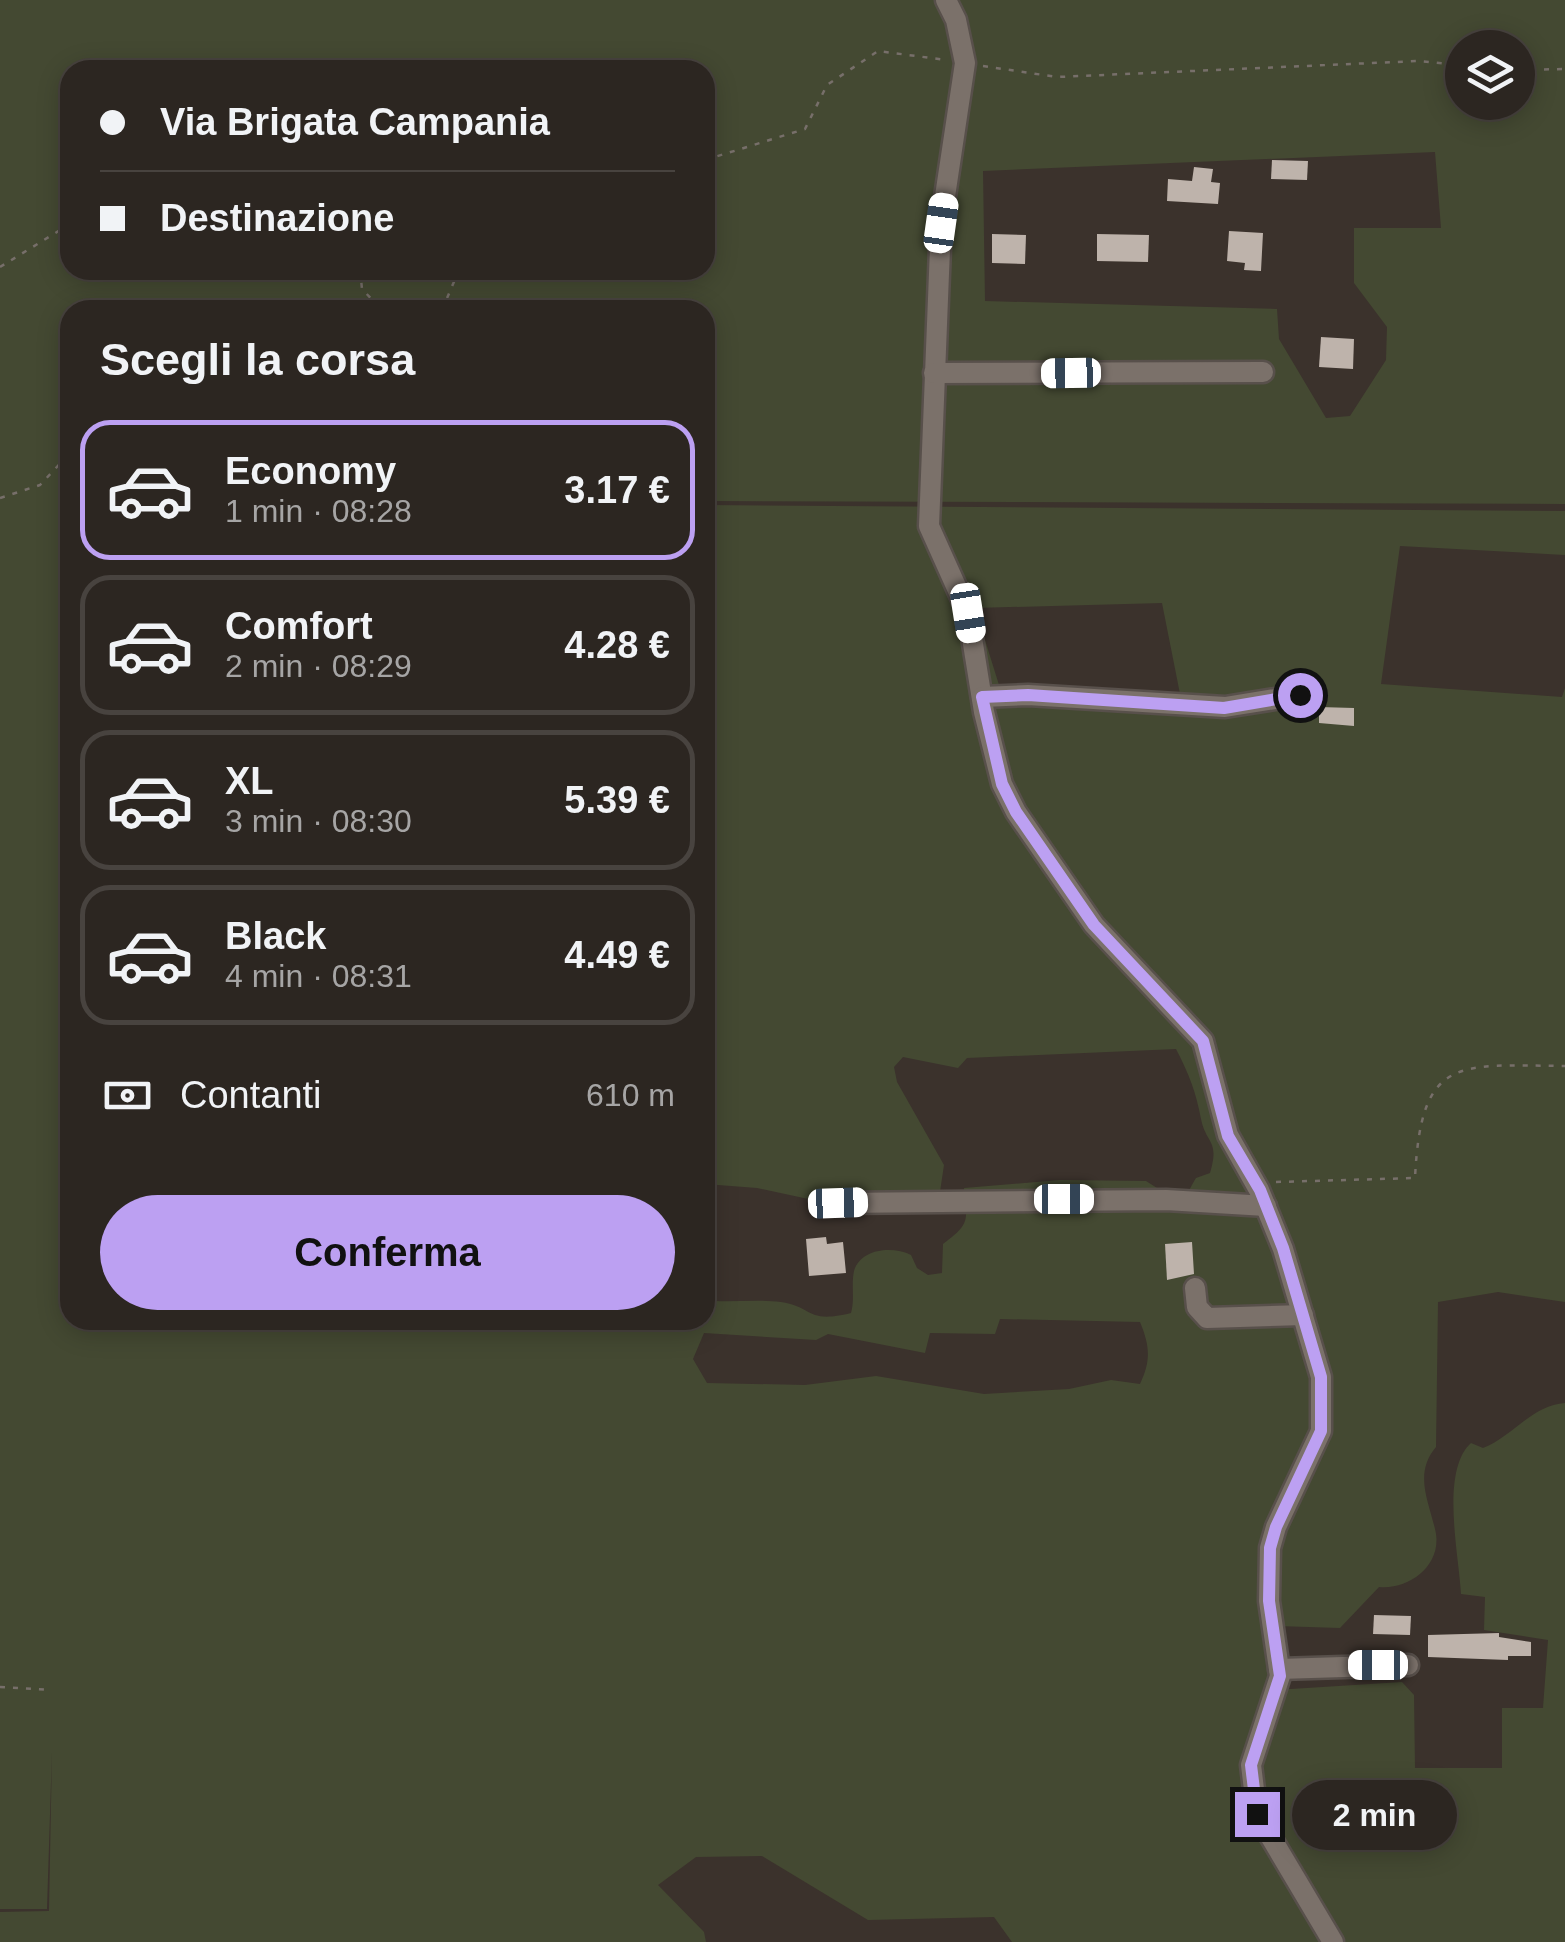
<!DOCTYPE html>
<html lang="it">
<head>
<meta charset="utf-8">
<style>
  :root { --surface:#2c2621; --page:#38322e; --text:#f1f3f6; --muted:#a6a5a5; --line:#48433f; --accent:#bca0f2 }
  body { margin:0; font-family:Helvetica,sans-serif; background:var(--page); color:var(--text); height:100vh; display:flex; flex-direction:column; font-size:38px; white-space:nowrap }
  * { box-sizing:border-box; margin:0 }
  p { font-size:32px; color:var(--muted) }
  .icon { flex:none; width:55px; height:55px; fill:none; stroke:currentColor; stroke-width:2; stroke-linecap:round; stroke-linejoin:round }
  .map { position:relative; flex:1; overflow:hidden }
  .drawer { position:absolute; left:60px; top:300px; width:655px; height:1030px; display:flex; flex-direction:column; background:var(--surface); border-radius:30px; box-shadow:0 5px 25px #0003,0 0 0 2px var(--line) }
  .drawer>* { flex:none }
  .top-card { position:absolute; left:60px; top:60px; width:655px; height:220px; border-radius:30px; box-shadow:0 5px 25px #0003,0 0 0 2px var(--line); display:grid; align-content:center; height:220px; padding:0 40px; background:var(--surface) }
  .controls { position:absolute; left:1445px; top:30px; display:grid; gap:20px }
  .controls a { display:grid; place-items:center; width:90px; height:90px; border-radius:50%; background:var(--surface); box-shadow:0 5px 25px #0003,0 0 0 2px var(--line); font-size:50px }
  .end { position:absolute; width:45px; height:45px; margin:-22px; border:12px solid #bca0f2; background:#111; box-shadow:0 0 0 5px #111 }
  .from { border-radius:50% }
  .bubble { position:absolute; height:70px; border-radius:35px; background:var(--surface); box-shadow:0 5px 25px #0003,0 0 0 2px var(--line); font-size:32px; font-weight:800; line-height:70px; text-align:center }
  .car { position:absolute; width:30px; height:60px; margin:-30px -15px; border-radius:12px; box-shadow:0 0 8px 2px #0007; background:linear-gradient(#fff 24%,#345 0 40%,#fff 0 76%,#345 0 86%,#fff 0) }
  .top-card b { display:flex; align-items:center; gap:35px; height:95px; font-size:38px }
  .top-card b+b { border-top:2px solid var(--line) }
  .top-card i { width:25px; height:25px; background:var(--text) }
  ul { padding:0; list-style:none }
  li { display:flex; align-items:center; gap:30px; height:140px; margin:0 20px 15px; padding:0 20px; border:5px solid var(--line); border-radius:30px }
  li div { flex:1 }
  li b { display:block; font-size:38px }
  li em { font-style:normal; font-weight:800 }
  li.selected { border-color:var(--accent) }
  li>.icon { width:90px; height:90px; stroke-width:1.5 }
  h2 { padding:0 40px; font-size:45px; line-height:120px }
  .pay { display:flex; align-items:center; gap:25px; height:110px; padding:0 40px; font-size:38px }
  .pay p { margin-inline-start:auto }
  .action { display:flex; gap:20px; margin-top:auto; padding:20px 40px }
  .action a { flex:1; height:115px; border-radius:60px; background:var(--accent); color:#111; font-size:40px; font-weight:800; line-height:115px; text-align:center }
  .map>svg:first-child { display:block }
</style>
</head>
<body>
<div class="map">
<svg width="1565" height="1942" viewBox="0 0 1565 1942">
  <rect width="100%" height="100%" fill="#3b322c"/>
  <path fill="#444932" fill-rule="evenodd" d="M0 0H1565V504L705 501V310H70L62 1003 70 637V1320H705V1302L715 1301C737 1302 760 1299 781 1302 814 1307 806 1324 851 1313 855 1299 851 1285 854 1271 861 1248 893 1246 911 1255L917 1268 928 1275 942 1273 943 1244C971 1223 967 1221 964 1188L1060 1180 1146 1181 1157 1188V1202L1149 1211C1187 1211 1179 1206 1196 1178L1210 1173C1220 1140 1206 1144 1201 1119 1196 1092 1189 1074 1176 1049L967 1058 958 1068 903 1057 894 1067 897 1082 944 1165 938 1205 813 1200 757 1188 705 1184V505L1565 511V555L1400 546 1381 684 1562 697 1565 688V1302L1498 1292 1438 1302 1436 1447C1414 1473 1428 1499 1435 1529 1444 1564 1410 1590 1379 1587L1340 1628 1277 1626 1275 1690 1402 1682 1414 1695 1415 1768H1502V1708H1543L1548 1640 1484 1630 1485 1597 1461 1594C1459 1555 1440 1471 1471 1443L1483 1448C1512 1437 1532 1405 1565 1403V1942H1012L994 1917 868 1920 762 1856 696 1857 658 1885 704 1932 706 1942H0V1912L49 1911 52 1751 47 1909H0ZM1462 48H1518V102H1462ZM70 70H705V270H70ZM1435 152 1441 228H1354V283L1387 327 1386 360 1350 416 1326 418 1279 339 1277 309 985 301 983 171ZM1162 603 1183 709 1004 701 975 608ZM1000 1319 1140 1322C1150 1346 1151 1361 1140 1384L1111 1380 1069 1389 984 1394 876 1376 805 1385 707 1383 693 1359 704 1333 816 1340 828 1334 925 1353 930 1333 995 1334Z"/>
  <g fill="#beb3ab">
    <path d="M1272 160 1308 161 1307 180 1271 179Z"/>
    <path d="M1194 167 1213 169 1211 182 1220 183 1218 204 1167 201 1168 179 1192 181Z"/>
    <path d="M1229 231 1263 233 1261 271 1244 270 1245 263 1227 261Z"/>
    <path d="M992 234 1026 235 1025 264 992 263Z"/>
    <path d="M1097 234 1149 235 1148 262 1097 261Z"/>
    <path d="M1321 337 1354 339 1353 369 1319 367Z"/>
    <path d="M1319 707 1354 708V726L1319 723Z"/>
    <path d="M826 1237 827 1244 843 1242 846 1273 809 1276 806 1239Z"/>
    <path d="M1192 1242 1194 1274 1167 1280 1165 1244Z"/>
    <path d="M1374 1615 1411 1616 1410 1635 1373 1634Z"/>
    <path d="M1499 1633V1637L1531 1642V1656H1508V1660L1428 1657V1635Z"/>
  </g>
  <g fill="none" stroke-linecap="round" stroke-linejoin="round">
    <defs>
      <g id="minor">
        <path d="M946 0 956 20 965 63 941 223 929 526 968 613 984 712 1002 784 1016 812 1094 925 1203 1041 1228 1135 1259 1190 1283 1249 1321 1377V1431L1276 1527 1270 1548 1269 1601 1280 1676 1251 1765 1257 1814 1333 1942"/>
        <path d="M934 373 1263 372"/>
        <path d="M982 697 1028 695 1225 707 1300 695"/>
        <path d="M837 1203 1166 1200 1266 1206"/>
        <path d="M1195 1288 1197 1307 1207 1318 1303 1315"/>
        <path d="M1279 1669 1408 1665"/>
      </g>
    </defs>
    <use href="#minor" stroke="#58504b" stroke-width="25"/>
    <g stroke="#776f6a" stroke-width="2.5" stroke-dasharray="5 8" stroke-linecap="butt">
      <path d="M983 66 1057 77 1418 61 1462 65"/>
      <path d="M1518 70 1565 69"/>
      <path d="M705 160 805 129 827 85 878 51 946 60"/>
      <path d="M0 267 70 224"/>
      <path d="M360 270 362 289 382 310"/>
      <path d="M442 310 459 270"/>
      <path d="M0 498 40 485 70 453"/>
      <path d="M1276 1182 1415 1178C1421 1055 1457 1065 1565 1066"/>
      <path d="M0 1687 51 1690"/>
    </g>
    <use href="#minor" stroke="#7b716a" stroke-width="20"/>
  </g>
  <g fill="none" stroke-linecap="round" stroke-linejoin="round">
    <path stroke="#bca0f2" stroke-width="12" d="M1257 1814 1251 1765 1280 1676 1269 1601 1270 1548 1276 1527 1321 1431V1377L1283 1248 1260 1190 1228 1136 1203 1041 1094 925 1016 812 1002 784 982 697 1028 695 1224 708 1300 695"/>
  </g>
</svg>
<div class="controls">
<a><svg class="icon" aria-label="layers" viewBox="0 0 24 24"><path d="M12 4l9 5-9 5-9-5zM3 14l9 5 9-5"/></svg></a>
</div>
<i class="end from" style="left:1300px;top:695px"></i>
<i class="end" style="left:1257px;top:1814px"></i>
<div class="bubble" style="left:1292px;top:1780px;width:165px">2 min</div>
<i class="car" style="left:941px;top:223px;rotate:8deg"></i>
<i class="car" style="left:1071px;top:373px;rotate:269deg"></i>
<i class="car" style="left:968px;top:613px;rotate:171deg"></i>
<i class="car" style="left:1064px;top:1199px;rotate:90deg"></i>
<i class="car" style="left:838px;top:1203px;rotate:88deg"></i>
<i class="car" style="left:1378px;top:1665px;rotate:270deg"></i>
<div class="top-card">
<b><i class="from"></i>Via Brigata Campania</b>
<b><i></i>Destinazione</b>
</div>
<section class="drawer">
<h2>Scegli la corsa</h2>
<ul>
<li class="selected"><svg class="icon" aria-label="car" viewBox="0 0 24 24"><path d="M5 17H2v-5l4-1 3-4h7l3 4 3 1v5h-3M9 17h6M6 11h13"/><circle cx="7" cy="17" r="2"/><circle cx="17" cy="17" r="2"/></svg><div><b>Economy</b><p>1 min · 08:28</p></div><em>3.17 €</em></li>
<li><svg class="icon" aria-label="car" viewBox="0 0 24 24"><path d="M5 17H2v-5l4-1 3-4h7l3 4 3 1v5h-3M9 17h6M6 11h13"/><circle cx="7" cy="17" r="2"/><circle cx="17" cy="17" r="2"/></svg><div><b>Comfort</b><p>2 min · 08:29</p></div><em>4.28 €</em></li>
<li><svg class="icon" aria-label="car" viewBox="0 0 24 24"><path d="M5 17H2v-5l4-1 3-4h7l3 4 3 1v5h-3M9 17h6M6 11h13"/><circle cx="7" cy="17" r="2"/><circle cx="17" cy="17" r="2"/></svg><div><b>XL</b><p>3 min · 08:30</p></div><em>5.39 €</em></li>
<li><svg class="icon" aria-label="car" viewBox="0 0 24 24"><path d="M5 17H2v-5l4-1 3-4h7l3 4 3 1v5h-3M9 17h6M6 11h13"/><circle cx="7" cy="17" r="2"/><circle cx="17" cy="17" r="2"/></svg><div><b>Black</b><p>4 min · 08:31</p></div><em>4.49 €</em></li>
</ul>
<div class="pay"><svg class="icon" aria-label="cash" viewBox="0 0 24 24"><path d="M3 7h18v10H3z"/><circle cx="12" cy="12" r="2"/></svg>Contanti<p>610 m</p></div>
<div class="action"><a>Conferma</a></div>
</section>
</div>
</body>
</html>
